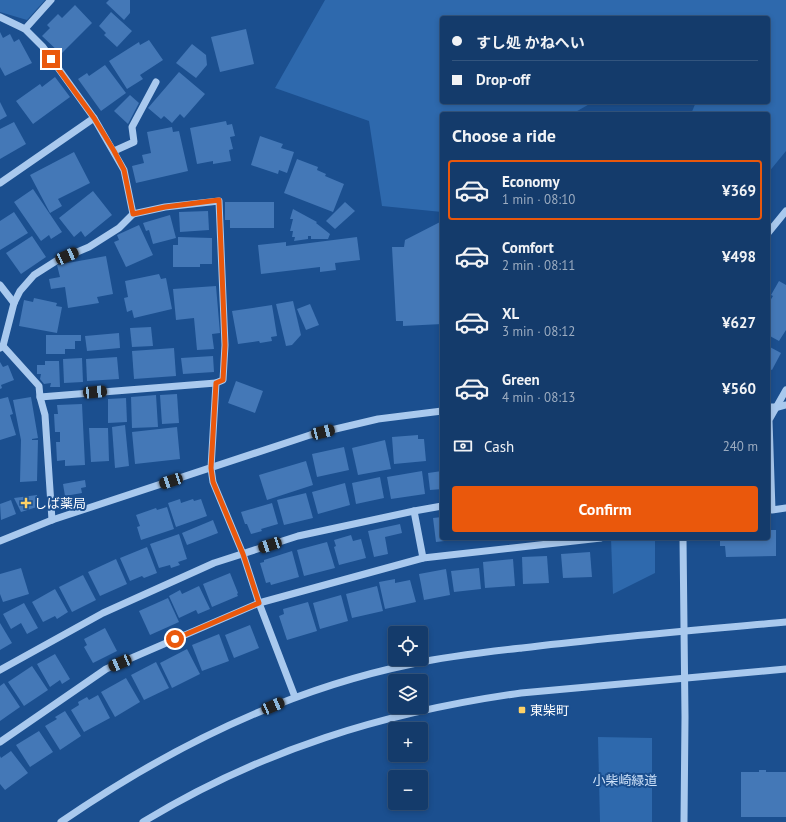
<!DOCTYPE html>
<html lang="en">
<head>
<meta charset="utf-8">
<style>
  :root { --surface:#143b6b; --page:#1d4271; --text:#f1f3f6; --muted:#9dadc1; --line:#33557e; --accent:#ea580c }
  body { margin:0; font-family:"PT Sans","Noto Sans JP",sans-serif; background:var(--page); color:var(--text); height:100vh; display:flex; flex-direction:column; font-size:15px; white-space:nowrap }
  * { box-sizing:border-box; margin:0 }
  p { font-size:13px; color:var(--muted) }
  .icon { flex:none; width:22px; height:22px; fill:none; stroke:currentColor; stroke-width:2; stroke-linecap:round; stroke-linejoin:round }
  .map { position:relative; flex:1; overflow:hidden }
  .side { position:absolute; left:440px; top:112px; width:330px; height:428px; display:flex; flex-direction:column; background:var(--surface); border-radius:4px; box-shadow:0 2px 6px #0003,0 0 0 1px var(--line) }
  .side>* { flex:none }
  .top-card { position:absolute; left:440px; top:16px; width:330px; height:88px; border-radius:4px; box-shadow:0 2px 6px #0003,0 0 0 1px var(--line); display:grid; align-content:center; height:88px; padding:0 12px; background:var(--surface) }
  .buttons { position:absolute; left:388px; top:626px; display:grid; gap:8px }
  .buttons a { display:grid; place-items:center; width:40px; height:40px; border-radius:4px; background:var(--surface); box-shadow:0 2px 6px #0003,0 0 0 1px var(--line); font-size:20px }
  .end { position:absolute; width:18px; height:18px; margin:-9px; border:5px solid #ea580c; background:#fff; box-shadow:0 0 0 2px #fff }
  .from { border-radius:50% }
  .car { position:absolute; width:12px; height:24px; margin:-12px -6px; border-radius:5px; box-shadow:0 0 3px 1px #0007; background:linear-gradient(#222 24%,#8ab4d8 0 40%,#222 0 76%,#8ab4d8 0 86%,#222 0) }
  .top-card b { display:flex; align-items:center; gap:14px; height:38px; font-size:15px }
  .top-card b+b { border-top:1px solid var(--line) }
  .top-card i { width:10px; height:10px; background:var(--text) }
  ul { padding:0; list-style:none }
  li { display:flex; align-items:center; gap:12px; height:60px; margin:0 8px 6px; padding:0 4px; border:2px solid transparent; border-radius:4px }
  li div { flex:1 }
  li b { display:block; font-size:15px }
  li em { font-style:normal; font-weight:600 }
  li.selected { border-color:var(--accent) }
  li>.icon { width:36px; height:36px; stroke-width:1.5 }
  h2 { padding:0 12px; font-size:18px; line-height:48px }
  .pay { display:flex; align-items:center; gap:10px; height:44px; padding:0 12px; font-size:15px }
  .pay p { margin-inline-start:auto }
  .primary-button { display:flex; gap:8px; margin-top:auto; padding:8px 12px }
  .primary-button a { flex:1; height:46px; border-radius:4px; background:var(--accent); color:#fff; font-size:16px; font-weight:600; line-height:46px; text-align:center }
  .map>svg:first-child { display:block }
</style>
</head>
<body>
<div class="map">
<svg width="786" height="822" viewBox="0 0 786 822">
  <rect width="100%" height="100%" fill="#1b4f8f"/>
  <g fill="#2e69ad">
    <path d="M0 0H45L27 20 0 12Z"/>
    <path d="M325 0H786V151L768 173V114H691L696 102H768V18H442V102H593L572 114H442V212L382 206 369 121 275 88Z"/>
    <path d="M611 538H655V573L613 594Z"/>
    <path d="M598 737 652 738V822H600Z"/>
  </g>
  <g fill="#4478b7">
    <path d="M109 0H130V13L124 20 106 3Z"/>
    <path d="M75 5 92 23 61 54 42 36 50 28 47 25 58 14 62 18Z"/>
    <path d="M111 12 132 31 117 47 104 35 106 33 99 26Z"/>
    <path d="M246 29 254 64 220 72 211 37Z"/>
    <path d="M0 32 3 38 10 34 14 42 19 39 32 63 5 76 0 67Z"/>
    <path d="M149 40 163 60 140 75 143 79 127 89 109 61 139 42 140 45Z"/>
    <path d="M192 44 206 55 207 65 196 78 176 63Z"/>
    <path d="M105 65 126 93 101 111 78 79 87 73 89 76Z"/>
    <path d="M179 72 205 94 184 118 180 114 172 123 164 116 161 119 148 108Z"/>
    <path d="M55 77 70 97 33 124 16 101 40 84 42 87Z"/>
    <path d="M130 95 139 103 128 124 114 111Z"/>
    <path d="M0 102 7 116 0 120Z"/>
    <path d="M226 121 227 125 232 124 235 136 230 137 233 149 229 150 231 161 213 164V161L197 164 190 128Z"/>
    <path d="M14 122 26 144 0 159V129Z"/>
    <path d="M172 127 173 132 179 131 188 171 136 183 132 166 144 163 142 155 151 153 147 132Z"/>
    <path d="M260 136 283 144 281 148 294 152 287 173 279 170 278 174 251 165Z"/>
    <path d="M74 152 90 183 58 199 62 206 50 213 30 175Z"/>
    <path d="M297 159 318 167 317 170 326 174 325 176 344 184 333 212 284 193Z"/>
    <path d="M33 189 62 232 51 239 49 235 41 241 14 202Z"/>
    <path d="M93 191 112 215 85 237 81 231 74 237 59 218Z"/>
    <path d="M225 202H274V228H230V220H225Z"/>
    <path d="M345 202 355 211 335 229 326 221Z"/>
    <path d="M293 209 317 222 316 223 330 234 328 239H311V236H308V239L294 241 295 237H292L293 231H290L293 219H290Z"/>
    <path d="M208 211 209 230 180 232 179 212Z"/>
    <path d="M14 212 28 233 0 250V221Z"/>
    <path d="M170 215 176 238 153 244 149 230 146 231 143 223Z"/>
    <path d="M442 221V324L403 326V321H396L392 247H404L405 240Z"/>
    <path d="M139 225 153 255 126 267 114 242 119 240 117 235Z"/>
    <path d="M32 236 46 257 21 274 6 253Z"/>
    <path d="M178 237 212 238V264H200V267H173V245H178Z"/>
    <path d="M357 237 360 260 335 263 336 270 320 272V267L261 274 258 245 286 242V246Z"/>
    <path d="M106 256 113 294 97 297 99 303 68 308 65 287 51 289 49 279 60 277 57 265Z"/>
    <path d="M159 274 161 279 166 278 172 309 134 318 132 310 127 312 124 298 128 297 125 281Z"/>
    <path d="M779 281 786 285V330L779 341 768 335V304L773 296 771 295Z"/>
    <path d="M216 286 220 333 212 334 214 349 197 350 194 318 176 320 173 289Z"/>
    <path d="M34 298 57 303 56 306 62 307 57 333 19 326 24 300 33 302Z"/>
    <path d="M293 301 301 335 292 345 286 346 276 304Z"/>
    <path d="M310 304 319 325 306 330 297 309Z"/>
    <path d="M272 305 277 336 271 337 272 341 260 343 259 341 238 344 232 311Z"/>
    <path d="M151 327 153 346 132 347 130 328Z"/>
    <path d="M119 333 120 348 87 351 85 336Z"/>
    <path d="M46 335H81V341H75V349H65V354H46Z"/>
    <path d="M768 346 781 353 772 370 768 368Z"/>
    <path d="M174 348 176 376 134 379 132 351Z"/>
    <path d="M213 356 214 372 183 374 181 358Z"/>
    <path d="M117 357 119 379 87 381 86 359Z"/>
    <path d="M82 358 83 382 64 383 63 359Z"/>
    <path d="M45 361H59L60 387H50L51 383 44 384 40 379 41 374H37V365H45Z"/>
    <path d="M0 362 3 367 8 365 14 380 1 385 2 388 0 389Z"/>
    <path d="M236 381 263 391 255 413 228 403Z"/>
    <path d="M177 394 179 423 162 424 160 395Z"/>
    <path d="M156 395 158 427 132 428 131 397Z"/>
    <path d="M8 397 13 414 10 415 16 435 0 440V399Z"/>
    <path d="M31 397 38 438 32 439V440H38L37 481 20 482 21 440 13 400Z"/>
    <path d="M126 398 127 422 108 423V399Z"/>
    <path d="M82 404 85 465 65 466V460L57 461 56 442H60V432H55L54 414H58L57 405Z"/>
    <path d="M125 425 129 466 115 468 112 427Z"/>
    <path d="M177 427 180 459 135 464 132 432Z"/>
    <path d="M89 428H108L109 461 91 462Z"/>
    <path d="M418 435V439H424L426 461 394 464 392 437Z"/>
    <path d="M385 440 391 469 358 475 352 448Z"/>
    <path d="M344 447 349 470 317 477 312 454Z"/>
    <path d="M306 461 313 485 267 500 259 475Z"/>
    <path d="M422 471 425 494 391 499 387 477Z"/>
    <path d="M442 471V489L430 490 428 473Z"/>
    <path d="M380 477 384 498 356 504 352 483Z"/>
    <path d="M85 480 86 487 81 488 82 493 65 496 63 484Z"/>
    <path d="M345 483 350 505 318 514 312 492Z"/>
    <path d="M306 493 313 518 284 525 277 500Z"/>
    <path d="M37 495V507L21 512 14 498Z"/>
    <path d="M180 499 181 503 193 499 194 501 201 499 207 516 176 527 168 503Z"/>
    <path d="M11 500 16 514 1 520 0 504Z"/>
    <path d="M272 503 278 524 261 529 262 531 251 534 247 524H245L241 512Z"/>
    <path d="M167 507 174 529 141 540 137 527 140 526 136 515 156 508 157 510Z"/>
    <path d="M442 517V538L461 539 436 542 433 518Z"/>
    <path d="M213 520 218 533 187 545 182 533Z"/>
    <path d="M400 524 402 533 385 537 388 554 374 557 368 531Z"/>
    <path d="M768 530H776V556L726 557 725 546H720V538H768Z"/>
    <path d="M179 534 187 559 178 562 180 565 171 568 170 565 159 568 150 544Z"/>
    <path d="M351 535 353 541 361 539 366 558 339 565 334 547 336 546 334 540Z"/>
    <path d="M327 542 335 568 304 576 297 550Z"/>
    <path d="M147 547 157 573 144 578 142 576 130 581 120 558Z"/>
    <path d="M292 551 299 577 271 585 270 582 266 583 260 563 264 562V560Z"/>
    <path d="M590 552 592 577 563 578 561 554Z"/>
    <path d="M547 556 549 583 523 584 522 557Z"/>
    <path d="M116 559 127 584 100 596 88 572Z"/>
    <path d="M513 559 515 586 485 588 483 562Z"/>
    <path d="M21 568 29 594 3 602 0 594V574Z"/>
    <path d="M479 568 481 589 454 592 451 571Z"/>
    <path d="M446 569 450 595 424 600 419 574Z"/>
    <path d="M230 573 238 593 237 594 238 596 212 607 203 584Z"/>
    <path d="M83 575 96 600 72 612 59 587Z"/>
    <path d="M395 579V583L410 580 416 602 385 609 379 582Z"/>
    <path d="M199 586 210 609 198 614 196 610 179 618 169 596 180 590 182 594Z"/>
    <path d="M377 586 383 611 352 618 346 594Z"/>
    <path d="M55 589 68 612 57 619 55 616 43 622 32 602Z"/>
    <path d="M341 595 348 621 320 629 313 603Z"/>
    <path d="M168 598 179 622 150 635 139 611Z"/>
    <path d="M308 602 317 631 287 640 279 616 284 614 283 609Z"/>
    <path d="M24 603 38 628 27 634 21 623 11 629 3 614Z"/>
    <path d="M0 623 12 643 0 650Z"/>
    <path d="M250 625 259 648 234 658 225 635Z"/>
    <path d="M105 628 117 651 93 663 84 647 87 645 84 639Z"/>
    <path d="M219 634 229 661 202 671 192 645Z"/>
    <path d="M187 649 200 674 172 688 160 663Z"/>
    <path d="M55 654 70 679 62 684 60 680 50 687 37 664Z"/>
    <path d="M156 662 169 688 144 700 131 675Z"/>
    <path d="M32 666 48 690 24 706 8 682Z"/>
    <path d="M126 678 140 702 115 717 101 692Z"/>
    <path d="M4 683 20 707 0 721V686Z"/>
    <path d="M98 695 110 718 84 732 71 710 79 705 78 702 87 697 89 700Z"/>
    <path d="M65 711 81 736 60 750 45 726 57 719 55 717Z"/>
    <path d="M39 731 53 752 30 767 16 745Z"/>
    <path d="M11 751 28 773 5 790 0 784V756L1 758Z"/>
    <path d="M759 770H766V772H786V817H741V772H759Z"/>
  </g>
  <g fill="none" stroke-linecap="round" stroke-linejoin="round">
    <g stroke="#a9c9ee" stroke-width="7">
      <path d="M0 17 25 29 43 47 94 118 124 170 133 214"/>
      <path d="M25 29 51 0"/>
      <path d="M114 151 134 142 132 127 156 82"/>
      <path d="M0 183 94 118"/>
      <path d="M768 233 786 211"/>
      <path d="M0 285 14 303"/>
      <path d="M3 346 39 386 40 397 45 415 52 520"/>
      <path d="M0 348 3 346 14 303 20 291 34 275 56 261 89 247 119 228 133 214 165 207 219 201 225 345 223 380 216 383 211 468 213 482 243 554 259 603 295 697"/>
      <path d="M786 390 769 420 772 510 786 508"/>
      <path d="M40 397 216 383"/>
      <path d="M768 407H778L786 405"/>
      <path d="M414 511 423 558"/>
      <path d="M683 538 685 717 684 822"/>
      <path d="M0 541 52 520 310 435 378 419 442 411"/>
      <path d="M0 670 103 613 214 563 298 536 414 511 442 506"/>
      <path d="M0 742 106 669 259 603 423 558 601 538"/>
      <path d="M61 822C167 749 285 690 412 664 449 656 486 652 522 648 610 637 698 630 786 622"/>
      <path d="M143 822C261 750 385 712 521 693L786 669"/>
    </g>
  </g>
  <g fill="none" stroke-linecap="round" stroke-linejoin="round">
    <path stroke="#ea580c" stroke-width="5" d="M51 59 94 118 114 151 124 170 133 214 165 207 219 200 225 345 223 380 216 383 211 468 213 482 243 554 259 603 175 639"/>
  </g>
  <g fill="#ffd166" stroke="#1b4f8f" stroke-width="1.5">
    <path d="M24 497h4v4h4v4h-4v4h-4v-4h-4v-4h4z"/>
    <rect x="518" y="706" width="8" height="8" rx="2"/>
  </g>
  <g text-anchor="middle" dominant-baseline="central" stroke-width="4" stroke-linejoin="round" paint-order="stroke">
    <g font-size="13" fill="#fff" stroke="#1b4f8f" text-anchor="start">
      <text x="34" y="503">しば薬局</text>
      <text x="530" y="710">東柴町</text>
    </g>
    <g font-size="13" fill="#cfe3fa" stroke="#1b4f8f">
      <text x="625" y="780">小柴崎緑道</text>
    </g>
  </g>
</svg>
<div class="buttons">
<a><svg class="icon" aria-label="locate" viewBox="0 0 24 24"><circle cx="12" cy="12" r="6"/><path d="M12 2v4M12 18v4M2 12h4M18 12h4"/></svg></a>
<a><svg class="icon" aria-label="layers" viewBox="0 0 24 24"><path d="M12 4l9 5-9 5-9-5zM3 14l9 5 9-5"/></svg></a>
<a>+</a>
<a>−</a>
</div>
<i class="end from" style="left:175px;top:639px"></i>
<i class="end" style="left:51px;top:59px"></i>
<i class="car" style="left:67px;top:256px;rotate:66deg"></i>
<i class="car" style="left:95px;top:392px;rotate:85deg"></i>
<i class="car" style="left:323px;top:432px;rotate:76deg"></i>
<i class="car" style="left:171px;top:481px;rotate:252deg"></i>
<i class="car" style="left:270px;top:545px;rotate:252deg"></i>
<i class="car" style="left:120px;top:663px;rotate:247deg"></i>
<i class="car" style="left:273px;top:706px;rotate:67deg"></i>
<div class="top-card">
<b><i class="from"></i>すし処 かねへい</b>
<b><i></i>Drop-off</b>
</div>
<section class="side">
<h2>Choose a ride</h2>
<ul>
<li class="selected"><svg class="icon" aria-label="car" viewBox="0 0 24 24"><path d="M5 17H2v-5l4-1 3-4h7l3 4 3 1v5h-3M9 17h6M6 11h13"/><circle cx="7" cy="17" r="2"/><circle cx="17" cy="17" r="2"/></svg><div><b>Economy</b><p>1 min · 08:10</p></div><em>¥369</em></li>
<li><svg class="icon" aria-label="car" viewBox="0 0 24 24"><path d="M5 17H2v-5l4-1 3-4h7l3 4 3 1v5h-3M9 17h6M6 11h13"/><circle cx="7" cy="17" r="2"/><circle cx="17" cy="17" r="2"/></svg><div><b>Comfort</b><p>2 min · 08:11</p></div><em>¥498</em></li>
<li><svg class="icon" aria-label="car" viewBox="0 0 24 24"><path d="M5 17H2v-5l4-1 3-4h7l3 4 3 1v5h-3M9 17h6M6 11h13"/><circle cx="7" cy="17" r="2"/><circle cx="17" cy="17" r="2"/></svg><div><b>XL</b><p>3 min · 08:12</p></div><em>¥627</em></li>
<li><svg class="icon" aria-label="car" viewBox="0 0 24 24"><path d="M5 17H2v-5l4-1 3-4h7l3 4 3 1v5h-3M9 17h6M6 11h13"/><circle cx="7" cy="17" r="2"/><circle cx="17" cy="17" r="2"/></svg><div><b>Green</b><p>4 min · 08:13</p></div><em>¥560</em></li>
</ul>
<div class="pay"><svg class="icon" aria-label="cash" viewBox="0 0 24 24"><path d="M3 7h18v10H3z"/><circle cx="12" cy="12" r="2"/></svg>Cash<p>240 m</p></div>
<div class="primary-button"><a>Confirm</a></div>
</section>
</div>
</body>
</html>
